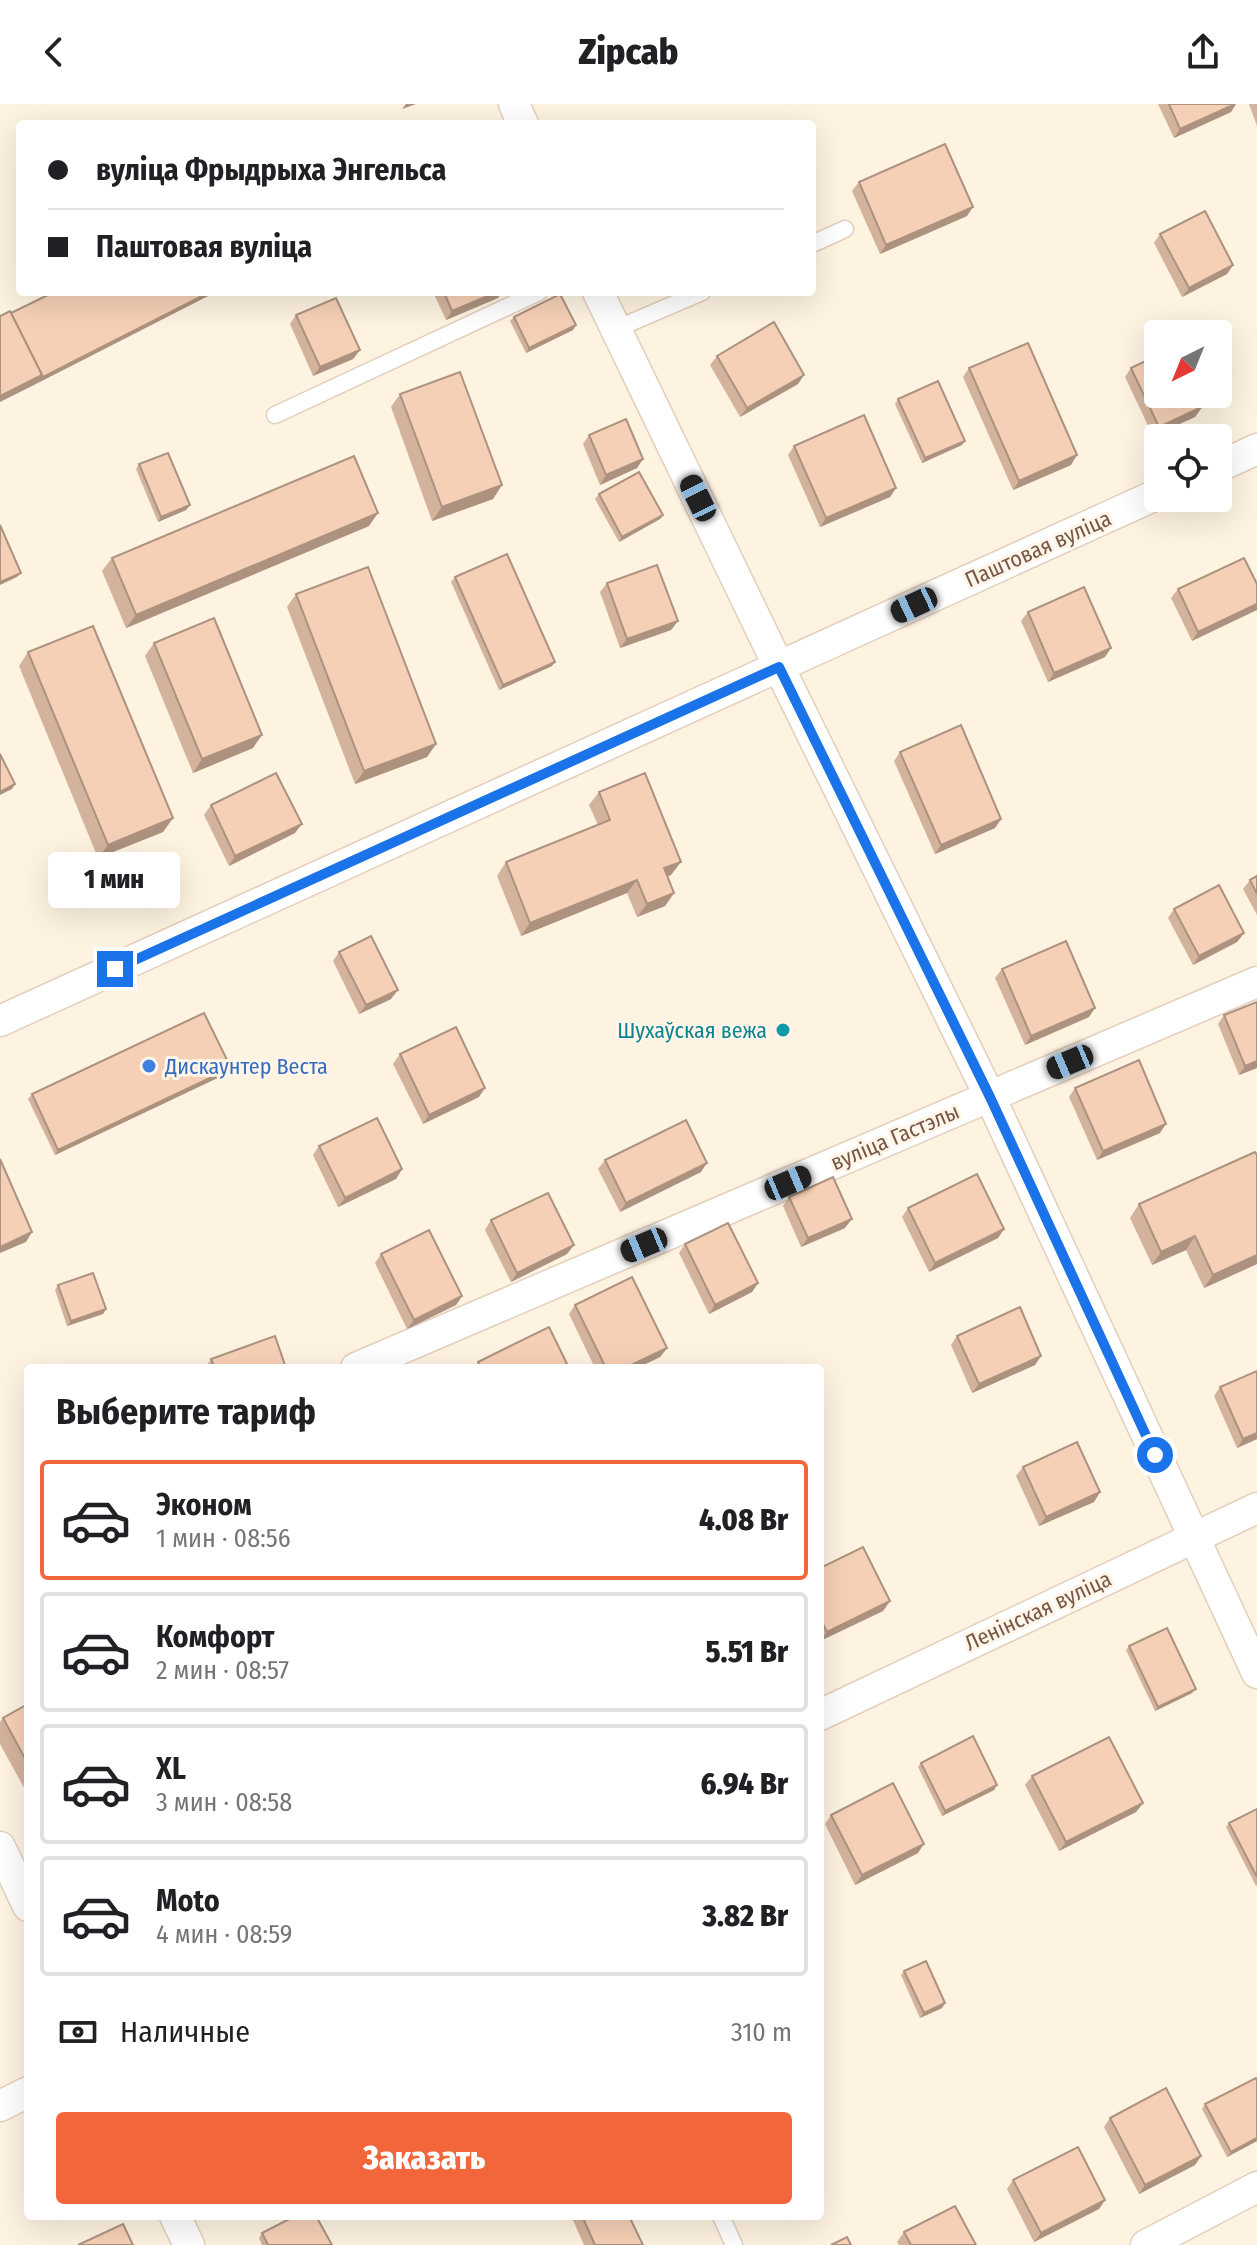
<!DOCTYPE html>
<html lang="ru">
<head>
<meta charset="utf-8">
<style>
  :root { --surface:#fff; --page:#f2f2f2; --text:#202124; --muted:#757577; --line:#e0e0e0; --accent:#f3653b }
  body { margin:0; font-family:"Fira Sans Condensed",sans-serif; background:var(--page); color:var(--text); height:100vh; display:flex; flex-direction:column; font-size:30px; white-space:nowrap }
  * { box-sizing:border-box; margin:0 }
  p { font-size:26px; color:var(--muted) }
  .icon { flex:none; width:44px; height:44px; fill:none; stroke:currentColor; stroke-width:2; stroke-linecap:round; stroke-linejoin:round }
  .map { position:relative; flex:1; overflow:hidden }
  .side { position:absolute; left:24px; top:1260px; width:800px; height:856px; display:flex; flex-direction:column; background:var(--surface); border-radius:8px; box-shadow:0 8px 32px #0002 }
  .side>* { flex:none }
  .hud { position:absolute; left:16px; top:16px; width:800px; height:176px; border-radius:8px; box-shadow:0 8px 32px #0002; display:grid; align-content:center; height:176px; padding:0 32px; background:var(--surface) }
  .needle { width:52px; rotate:223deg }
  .controls { position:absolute; left:1144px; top:216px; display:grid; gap:16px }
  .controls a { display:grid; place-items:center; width:88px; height:88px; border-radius:8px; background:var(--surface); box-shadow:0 8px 32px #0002; font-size:40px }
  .end { position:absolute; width:36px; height:36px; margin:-18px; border:10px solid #1a73e8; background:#fff; box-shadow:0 0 0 4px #fff }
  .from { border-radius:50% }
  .bubble { position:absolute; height:56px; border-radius:8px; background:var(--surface); box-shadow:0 8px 32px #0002; font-size:26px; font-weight:800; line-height:56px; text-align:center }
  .car { position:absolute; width:24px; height:48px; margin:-24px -12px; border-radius:10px; box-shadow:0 0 6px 2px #0007; background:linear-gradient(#222 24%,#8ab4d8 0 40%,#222 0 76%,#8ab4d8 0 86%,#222 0) }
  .hud b { display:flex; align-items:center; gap:28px; height:76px; font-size:30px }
  .hud b+b { border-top:2px solid var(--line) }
  .hud i { width:20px; height:20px; background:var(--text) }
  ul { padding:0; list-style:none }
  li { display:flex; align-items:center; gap:24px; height:120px; margin:0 16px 12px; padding:0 16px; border:4px solid var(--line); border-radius:8px }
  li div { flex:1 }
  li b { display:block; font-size:30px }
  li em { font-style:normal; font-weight:800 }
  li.active { border-color:var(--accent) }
  li>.icon { width:72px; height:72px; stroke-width:1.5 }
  h2 { padding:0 32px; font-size:36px; line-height:96px }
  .pay { display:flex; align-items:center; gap:20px; height:88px; padding:0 32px; font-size:30px }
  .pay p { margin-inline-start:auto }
  .action { display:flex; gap:16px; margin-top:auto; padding:16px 32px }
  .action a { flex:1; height:92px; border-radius:8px; background:var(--accent); color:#fff; font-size:32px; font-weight:800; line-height:92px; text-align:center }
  header { display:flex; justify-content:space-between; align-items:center; height:104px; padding:0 32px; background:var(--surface); font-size:36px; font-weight:800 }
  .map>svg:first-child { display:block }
</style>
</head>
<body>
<header><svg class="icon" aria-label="back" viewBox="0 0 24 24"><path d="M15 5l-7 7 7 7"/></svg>Zipcab<svg class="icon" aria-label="share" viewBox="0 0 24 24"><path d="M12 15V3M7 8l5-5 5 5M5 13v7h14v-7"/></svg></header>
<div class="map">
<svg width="1257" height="2141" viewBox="0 0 1257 2141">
  <rect width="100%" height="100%" fill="#fef3e1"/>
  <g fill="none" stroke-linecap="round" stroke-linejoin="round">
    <defs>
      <g id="service">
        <path d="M812 140 845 125"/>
        <path d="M616 225 702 188"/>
        <path d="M275 311 539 188"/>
        <path d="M721 2112 734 2141"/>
      </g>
      <g id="minor">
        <path d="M514 0 523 20"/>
        <path d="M598 188 779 563 990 993 1257 1569"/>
        <path d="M1218 363 1257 345"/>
        <path d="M0 917 1158 390"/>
        <path d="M356 1264 1257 878"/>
        <path d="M820 1611 1257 1404"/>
        <path d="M0 1743 28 1802"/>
        <path d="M0 2002 28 1988"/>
        <path d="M175 2112 189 2141"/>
        <path d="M1146 2141 1257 2083"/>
      </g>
    </defs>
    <use href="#service" stroke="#e3cfbc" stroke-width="19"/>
    <use href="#minor" stroke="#e3cfbc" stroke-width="33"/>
    <use href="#service" stroke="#fff" stroke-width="16"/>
    <use href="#minor" stroke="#fff" stroke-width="30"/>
  </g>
  <g fill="#d4b39d">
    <path d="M1158 0H1236L1231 8 1174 34Z"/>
    <path d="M1249 0H1257V22Z"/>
    <path d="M859 78 967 112 880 150 852 87Z"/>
    <path d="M1160 130 1233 161 1227 170 1182 193 1154 139Z"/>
    <path d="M433 188H502L498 194 446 216Z"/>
    <path d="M296 211 360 246 353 255 313 272 290 220Z"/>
    <path d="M514 213 573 226 526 249 510 217Z"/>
    <path d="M717 252 798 280 740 313 710 261Z"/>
    <path d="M969 264 1071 361 1013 386 963 273Z"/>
    <path d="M1131 264 1202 303 1195 313 1153 332 1125 273Z"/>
    <path d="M400 290 502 381 493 395 432 417 391 303Z"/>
    <path d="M898 295 962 341 922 359 895 300Z"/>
    <path d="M589 331 643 355 637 364 600 381 583 340Z"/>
    <path d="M794 342 896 384 890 393 820 423 788 351Z"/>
    <path d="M139 360 190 401 186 406 158 418 136 365Z"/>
    <path d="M599 390 663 411 660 415 619 438 595 395Z"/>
    <path d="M369 422 126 524 102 467 112 454Z"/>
    <path d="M455 473 552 562 499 586 451 478Z"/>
    <path d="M607 479 678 517 671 526 620 544 600 488Z"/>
    <path d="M1257 480 1192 537 1171 494 1178 485Z"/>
    <path d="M296 490 436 640 427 653 355 680 287 503Z"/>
    <path d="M1028 508 1105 553 1048 578 1021 517Z"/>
    <path d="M154 539 253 644 193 669 145 552Z"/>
    <path d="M28 548 173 714 163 728 98 754 19 562Z"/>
    <path d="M900 648 1001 715 995 724 935 750 894 657Z"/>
    <path d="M599 688 671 771 668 772 674 789 665 802 637 813 627 789 521 832 497 772 506 758 598 721 589 701Z"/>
    <path d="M211 701 295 729 229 762 204 711Z"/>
    <path d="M1257 772V811L1243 785 1250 776Z"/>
    <path d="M1174 805 1244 829 1237 838 1193 861 1168 814Z"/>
    <path d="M339 848 391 895 359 910 333 857Z"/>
    <path d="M1002 865 1089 913 1025 941 995 874Z"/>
    <path d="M1257 898V964L1239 971 1218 920 1224 911Z"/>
    <path d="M400 950 479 993 423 1020 393 960Z"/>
    <path d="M228 969 55 1051 28 995 32 990Z"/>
    <path d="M1075 984 1160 1029 1097 1056 1069 993Z"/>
    <path d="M319 1042 402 1065 396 1075 338 1103 313 1051Z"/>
    <path d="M1257 1051V1160L1204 1184 1186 1146 1152 1161 1130 1114 1139 1100Z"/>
    <path d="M605 1056 701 1068 620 1108 598 1065Z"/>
    <path d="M789 1093 845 1124 801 1143 783 1102Z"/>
    <path d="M908 1104 1004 1125 998 1134 929 1168 902 1113Z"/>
    <path d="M491 1116 567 1150 511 1178 485 1126Z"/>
    <path d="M685 1140 758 1179 752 1188 709 1210 679 1149Z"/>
    <path d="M381 1150 462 1192 456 1201 407 1225 375 1159Z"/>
    <path d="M58 1181 106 1205 103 1210 67 1222 55 1186Z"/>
    <path d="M575 1201 667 1244 660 1253 637 1264H595L569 1210Z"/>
    <path d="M957 1232 1041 1252 1035 1261 972 1289 951 1241Z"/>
    <path d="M211 1255 286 1264H205Z"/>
    <path d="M1257 1267V1335L1237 1344 1214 1292 1220 1283Z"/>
    <path d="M1023 1363 1100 1388 1094 1398 1039 1422 1016 1372Z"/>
    <path d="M820 1464 890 1497 883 1507 820 1537Z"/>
    <path d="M1129 1542 1192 1589 1155 1607 1126 1546Z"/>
    <path d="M28 1600V1691L0 1640V1618L3 1614Z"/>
    <path d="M921 1659 994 1686 942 1712 918 1663Z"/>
    <path d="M1032 1672 1143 1699 1136 1708 1059 1747 1025 1681Z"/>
    <path d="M1257 1705V1781L1256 1782 1226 1723 1229 1719Z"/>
    <path d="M831 1711 918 1749 855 1781 825 1720Z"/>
    <path d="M904 1867 945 1899 942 1904 920 1914 901 1871Z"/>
    <path d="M1257 1976V2037L1227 2053 1202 2005 1205 2000Z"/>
    <path d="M1110 2014 1201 2052 1195 2061 1139 2090 1104 2023Z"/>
    <path d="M1013 2076 1105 2096 1099 2105 1034 2138 1007 2085Z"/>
    <path d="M574 2112H629L643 2141H584L572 2114Z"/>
    <path d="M904 2128 976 2141H899L897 2138Z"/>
    <path d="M262 2129 332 2141H262L259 2134Z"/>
  </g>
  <g fill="#ac927f">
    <path d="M406 0H416L402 5Z"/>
    <path d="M1236 0 1231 8 1174 34 1180 25Z"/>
    <path d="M973 103 967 112 880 150 886 141Z"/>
    <path d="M1233 161 1227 170 1182 193 1189 184Z"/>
    <path d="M210 188H216L36 280 39 275Z"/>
    <path d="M497 188H502L498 194 446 216 452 207Z"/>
    <path d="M576 221 573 226 526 249 529 244Z"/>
    <path d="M360 246 353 255 313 272 320 263Z"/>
    <path d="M42 271 36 280 0 298V292Z"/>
    <path d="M804 271 798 280 740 313 747 304Z"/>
    <path d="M1202 303 1195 313 1153 332 1159 323Z"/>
    <path d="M965 337 962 341 922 359 925 354Z"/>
    <path d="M1077 351 1071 361 1013 386 1019 377Z"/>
    <path d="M643 355 637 364 600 381 606 371Z"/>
    <path d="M502 381 493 395 432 417 442 403Z"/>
    <path d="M896 384 890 393 820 423 826 414Z"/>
    <path d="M190 401 186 406 158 418 161 413Z"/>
    <path d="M378 409 369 422 126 524 136 511Z"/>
    <path d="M663 411 660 415 619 438 622 433Z"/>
    <path d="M21 469 17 473 0 481V478Z"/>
    <path d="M1257 500V506L1192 537 1198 528Z"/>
    <path d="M678 517 671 526 620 544 627 535Z"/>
    <path d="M1111 544 1105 553 1048 578 1054 569Z"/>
    <path d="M555 558 552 562 499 586 503 581Z"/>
    <path d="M262 631 253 644 193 669 202 655Z"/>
    <path d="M436 640 427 653 355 680 364 667Z"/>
    <path d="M15 680 12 685 0 691V688Z"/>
    <path d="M173 714 163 728 98 754 108 741Z"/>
    <path d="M1001 715 995 724 935 750 941 741Z"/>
    <path d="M302 720 295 729 229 762 235 752Z"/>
    <path d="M681 758 671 771 655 778 664 764Z"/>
    <path d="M637 776 627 789 521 832 530 819Z"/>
    <path d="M674 789 665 802 637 813 647 800Z"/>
    <path d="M1244 829 1237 838 1193 861 1199 852Z"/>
    <path d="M398 886 391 895 359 910 366 901Z"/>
    <path d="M1095 904 1089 913 1025 941 1031 932Z"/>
    <path d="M1257 957V964L1239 971 1245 962Z"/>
    <path d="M231 964 228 969 55 1051 58 1046Z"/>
    <path d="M485 984 479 993 423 1020 429 1011Z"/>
    <path d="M1166 1020 1160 1029 1097 1056 1103 1047Z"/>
    <path d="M707 1059 701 1068 620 1108 626 1099Z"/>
    <path d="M402 1065 396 1075 338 1103 345 1094Z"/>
    <path d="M852 1115 845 1124 801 1143 808 1134Z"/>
    <path d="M1004 1125 998 1134 929 1168 935 1159Z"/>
    <path d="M32 1128 26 1138 0 1149V1143Z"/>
    <path d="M1195 1132 1186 1146 1152 1161 1161 1148Z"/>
    <path d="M574 1141 567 1150 511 1178 517 1169Z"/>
    <path d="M1257 1151V1160L1204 1184 1213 1171Z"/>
    <path d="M758 1179 752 1188 709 1210 715 1201Z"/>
    <path d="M462 1192 456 1201 407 1225 414 1216Z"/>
    <path d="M106 1205 103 1210 67 1222 71 1217Z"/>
    <path d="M667 1244 660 1253 637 1264H625Z"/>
    <path d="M1041 1252 1035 1261 972 1289 979 1280Z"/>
    <path d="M1257 1329V1335L1237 1344 1243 1335Z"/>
    <path d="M1100 1388 1094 1398 1039 1422 1046 1413Z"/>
    <path d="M890 1497 883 1507 820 1537 827 1528Z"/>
    <path d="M1196 1585 1192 1589 1155 1607 1158 1603Z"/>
    <path d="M997 1681 994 1686 942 1712 945 1707Z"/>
    <path d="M1143 1699 1136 1708 1059 1747 1066 1738Z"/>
    <path d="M924 1740 918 1749 855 1781 862 1771Z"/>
    <path d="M945 1899 942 1904 920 1914 924 1909Z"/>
    <path d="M1257 2034V2037L1227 2053 1231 2048Z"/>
    <path d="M1201 2052 1195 2061 1139 2090 1145 2081Z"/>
    <path d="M1105 2096 1099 2105 1034 2138 1041 2129Z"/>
  </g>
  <g fill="#f6d0b6" stroke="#ac927f" stroke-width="2">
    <path d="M1169 0H1235L1180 25Z"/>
    <path d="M945 40 973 103 886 141 859 78Z"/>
    <path d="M1205 107 1233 161 1189 184 1160 130Z"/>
    <path d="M54 188H210L39 275 42 271 11 209Z"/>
    <path d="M444 188H497L452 207Z"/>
    <path d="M560 190 576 221 529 244 514 213Z"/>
    <path d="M336 194 360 246 320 263 296 211Z"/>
    <path d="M10 207 42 271 0 292V212Z"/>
    <path d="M774 218 804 271 747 304 717 252Z"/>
    <path d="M1028 239 1077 351 1019 377 969 264Z"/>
    <path d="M1158 251V290H1196L1202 303 1159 323 1131 264Z"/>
    <path d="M460 268 502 381 442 403 400 290Z"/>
    <path d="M938 277 965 337 925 354 898 295Z"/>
    <path d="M864 311 896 384 826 414 794 342Z"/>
    <path d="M626 315 643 355 606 371 589 331Z"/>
    <path d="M168 349 190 401 161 413 139 360Z"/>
    <path d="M354 352 378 409 136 511 112 454Z"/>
    <path d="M639 368 663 411 622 433 599 390Z"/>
    <path d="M0 421 21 469 0 478Z"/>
    <path d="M507 450 555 558 503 581 455 473Z"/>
    <path d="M1244 454 1257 480V500L1198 528 1178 485Z"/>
    <path d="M657 461 678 517 627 535 607 479Z"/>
    <path d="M368 463 436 640 364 667 296 490Z"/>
    <path d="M1084 483 1111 544 1054 569 1028 508Z"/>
    <path d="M214 514 262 631 202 655 154 539Z"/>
    <path d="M93 522 173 714 108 741 28 548Z"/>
    <path d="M961 621 1001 715 941 741 900 648Z"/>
    <path d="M0 650 15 680 0 688Z"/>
    <path d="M276 669 302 720 235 752 211 701Z"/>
    <path d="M645 669 681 758 664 764 674 789 647 800 637 776 530 819 506 758 610 716 599 688Z"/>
    <path d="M1257 772V790L1250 776Z"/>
    <path d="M1219 781 1244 829 1199 852 1174 805Z"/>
    <path d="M371 832 398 886 366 901 339 848Z"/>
    <path d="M1066 837 1095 904 1031 932 1002 865Z"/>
    <path d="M1257 898V957L1245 962 1224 911Z"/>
    <path d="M204 909 231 964 58 1046 32 990Z"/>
    <path d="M456 923 485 984 429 1011 400 950Z"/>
    <path d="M1139 956 1166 1020 1103 1047 1075 984Z"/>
    <path d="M377 1014 402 1065 345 1094 319 1042Z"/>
    <path d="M686 1016 707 1059 626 1099 605 1056Z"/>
    <path d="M1255 1048 1257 1051V1151L1213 1171 1195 1132 1161 1148 1139 1100Z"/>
    <path d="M0 1055 32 1128 0 1143Z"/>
    <path d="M977 1070 1004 1125 935 1159 908 1104Z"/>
    <path d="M833 1073 852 1115 808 1134 789 1093Z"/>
    <path d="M548 1089 574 1141 517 1169 491 1116Z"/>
    <path d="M728 1119 758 1179 715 1201 685 1140Z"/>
    <path d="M429 1126 462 1192 414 1216 381 1150Z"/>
    <path d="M93 1169 106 1205 71 1217 58 1181Z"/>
    <path d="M632 1173 667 1244 625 1264H606L575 1201Z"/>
    <path d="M1020 1203 1041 1252 979 1280 957 1232Z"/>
    <path d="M549 1223 569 1264H481L478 1258Z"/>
    <path d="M275 1232 286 1264H215L211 1255Z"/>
    <path d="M1257 1267V1329L1243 1335 1220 1283Z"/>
    <path d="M1077 1338 1100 1388 1046 1413 1023 1363Z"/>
    <path d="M863 1443 890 1497 827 1528 820 1514V1464Z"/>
    <path d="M1167 1524 1196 1585 1158 1603 1129 1542Z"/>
    <path d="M28 1600V1660L3 1614Z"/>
    <path d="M973 1632 997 1681 945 1707 921 1659Z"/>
    <path d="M1109 1633 1143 1699 1066 1738 1032 1672Z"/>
    <path d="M893 1679 924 1740 862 1771 831 1711Z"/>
    <path d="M1257 1705V1773L1229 1719Z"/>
    <path d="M926 1857 945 1899 924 1909 904 1867Z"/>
    <path d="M1256 1974 1257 1976V2034L1231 2048 1205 2000Z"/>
    <path d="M1166 1984 1201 2052 1145 2081 1110 2014Z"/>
    <path d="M1078 2043 1105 2096 1041 2129 1013 2076Z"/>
    <path d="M955 2102 976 2141H911L904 2128Z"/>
    <path d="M295 2112H316L332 2141H268L262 2129Z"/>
    <path d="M582 2112H629L643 2141H595Z"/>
    <path d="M123 2120 133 2141H78Z"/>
    <path d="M847 2133 851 2141H831Z"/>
  </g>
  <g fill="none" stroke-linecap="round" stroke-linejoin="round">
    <path stroke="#1a73e8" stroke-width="10" d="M115 865 779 563 990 993 1155 1351"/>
  </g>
  <circle fill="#0f9aa8" stroke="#fff6e9" stroke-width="3" cx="783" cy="926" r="8"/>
  <circle fill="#3f7fe0" stroke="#fff6e9" stroke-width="3" cx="149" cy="962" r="8"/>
  <g text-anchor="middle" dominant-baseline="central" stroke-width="6" stroke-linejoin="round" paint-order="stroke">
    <g font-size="22" fill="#775846" stroke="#fff6e9">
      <text transform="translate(1038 445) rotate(-24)">Паштовая вуліца</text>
      <text transform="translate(895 1033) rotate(-23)">вуліца Гастэлы</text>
      <text transform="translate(1038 1507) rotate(-25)">Ленінская вуліца</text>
    </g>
    <g font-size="22" fill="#0d838f" stroke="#fff6e9" text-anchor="end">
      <text x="767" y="926">Шухаўская вежа</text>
    </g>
    <g font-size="22" fill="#366cbe" stroke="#fff6e9" text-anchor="start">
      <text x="165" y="962">Дискаунтер Веста</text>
    </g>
  </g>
</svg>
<div class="controls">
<a><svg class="needle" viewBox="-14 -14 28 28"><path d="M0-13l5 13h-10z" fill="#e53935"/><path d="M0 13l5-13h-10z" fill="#757577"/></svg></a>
<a><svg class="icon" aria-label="locate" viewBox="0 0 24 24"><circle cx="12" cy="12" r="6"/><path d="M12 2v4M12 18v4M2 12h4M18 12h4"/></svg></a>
</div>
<i class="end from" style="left:1155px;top:1351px"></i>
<i class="end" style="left:115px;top:865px"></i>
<div class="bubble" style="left:48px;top:748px;width:132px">1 мин</div>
<i class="car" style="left:698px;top:394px;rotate:334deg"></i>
<i class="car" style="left:914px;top:501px;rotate:245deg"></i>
<i class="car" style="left:1070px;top:958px;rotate:247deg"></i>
<i class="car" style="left:788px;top:1079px;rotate:67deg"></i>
<i class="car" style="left:644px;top:1141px;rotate:247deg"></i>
<div class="hud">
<b><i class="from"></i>вуліца Фрыдрыха Энгельса</b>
<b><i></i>Паштовая вуліца</b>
</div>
<section class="side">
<h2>Выберите тариф</h2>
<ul>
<li class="active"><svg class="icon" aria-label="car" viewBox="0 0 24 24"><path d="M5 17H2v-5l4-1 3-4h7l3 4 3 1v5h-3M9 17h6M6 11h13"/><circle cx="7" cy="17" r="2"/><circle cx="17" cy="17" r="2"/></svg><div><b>Эконом</b><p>1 мин · 08:56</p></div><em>4.08 Br</em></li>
<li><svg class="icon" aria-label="car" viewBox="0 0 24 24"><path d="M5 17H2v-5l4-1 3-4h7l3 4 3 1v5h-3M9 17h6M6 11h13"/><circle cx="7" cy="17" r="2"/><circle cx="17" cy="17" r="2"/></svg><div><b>Комфорт</b><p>2 мин · 08:57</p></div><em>5.51 Br</em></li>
<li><svg class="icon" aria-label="car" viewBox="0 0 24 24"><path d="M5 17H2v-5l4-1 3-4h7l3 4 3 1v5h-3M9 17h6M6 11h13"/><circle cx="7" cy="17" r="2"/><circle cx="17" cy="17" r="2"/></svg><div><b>XL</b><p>3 мин · 08:58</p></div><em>6.94 Br</em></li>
<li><svg class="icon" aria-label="car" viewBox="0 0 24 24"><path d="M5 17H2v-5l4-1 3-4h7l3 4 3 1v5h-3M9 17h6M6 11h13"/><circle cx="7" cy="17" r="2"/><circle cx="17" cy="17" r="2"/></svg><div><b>Moto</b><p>4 мин · 08:59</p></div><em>3.82 Br</em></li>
</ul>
<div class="pay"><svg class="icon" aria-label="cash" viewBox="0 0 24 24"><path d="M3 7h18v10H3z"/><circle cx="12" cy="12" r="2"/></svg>Наличные<p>310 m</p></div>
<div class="action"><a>Заказать</a></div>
</section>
</div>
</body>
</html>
